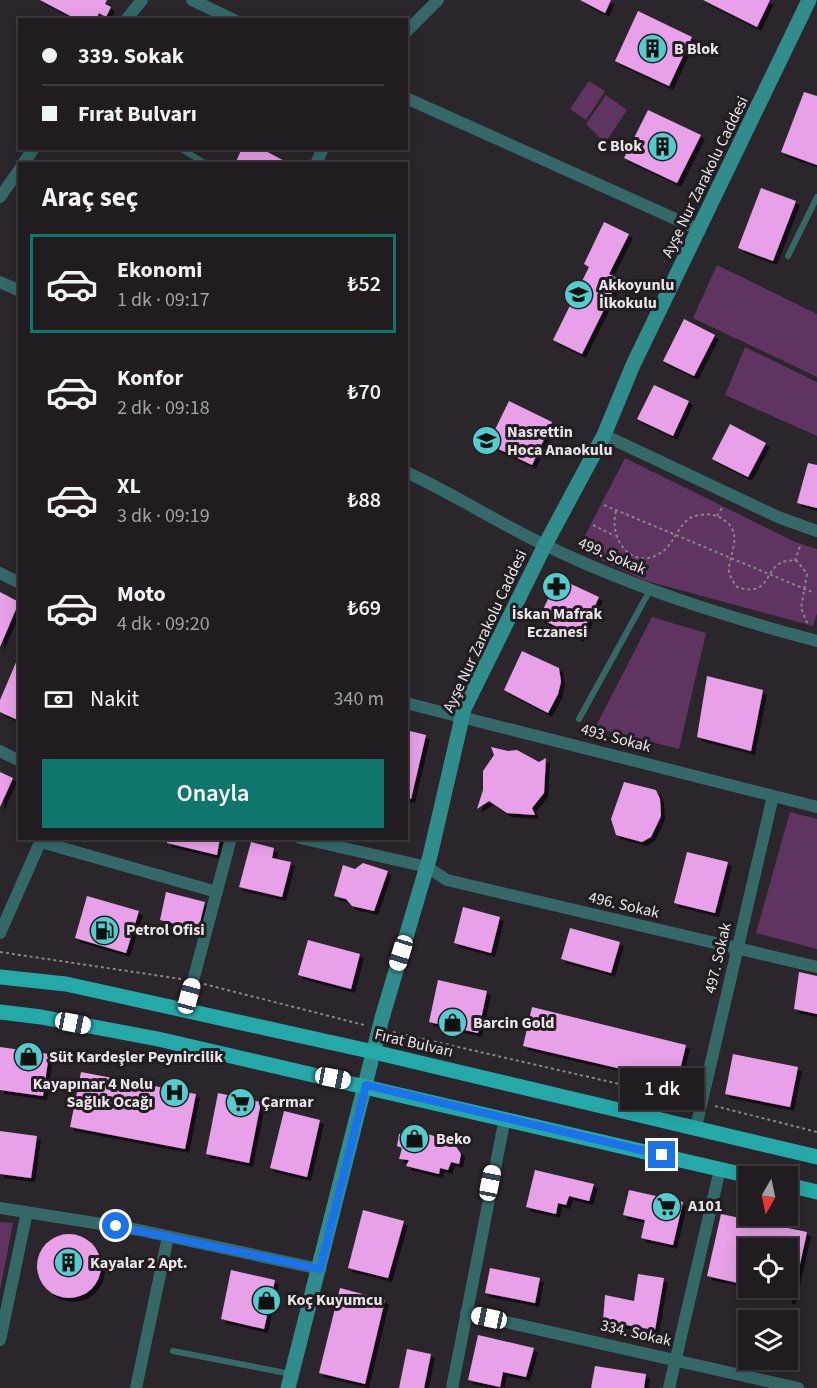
<!DOCTYPE html>
<html lang="tr">
<head>
<meta charset="utf-8">
<style>
  :root { --surface:#201c20; --page:#2d292d; --text:#f1f3f6; --muted:#a2a1a5; --line:#3d3a3e; --accent:#0f766e }
  body { margin:0; font-family:"Source Sans 3",sans-serif; background:var(--page); color:var(--text); height:100vh; display:flex; flex-direction:column; font-size:22px; white-space:nowrap }
  * { box-sizing:border-box; margin:0 }
  p { font-size:20px; color:var(--muted) }
  .icon { flex:none; width:33px; height:33px; fill:none; stroke:currentColor; stroke-width:2; stroke-linecap:round; stroke-linejoin:round }
  .map { position:relative; flex:1; overflow:hidden }
  .drawer { position:absolute; left:18px; top:162px; width:390px; height:678px; display:flex; flex-direction:column; background:var(--surface); border-radius:0px; box-shadow:0 3px 15px #0003,0 0 0 2px var(--line) }
  .drawer>* { flex:none }
  .guide { position:absolute; left:18px; top:18px; width:390px; height:132px; border-radius:0px; box-shadow:0 3px 15px #0003,0 0 0 2px var(--line); display:grid; align-content:center; height:132px; padding:0 24px; background:var(--surface) }
  .needle { width:39px; rotate:189deg }
  .controls { position:absolute; left:738px; top:1166px; display:grid; gap:12px }
  .controls a { display:grid; place-items:center; width:60px; height:60px; border-radius:0px; background:var(--surface); box-shadow:0 3px 15px #0003,0 0 0 2px var(--line); font-size:30px }
  .end { position:absolute; width:27px; height:27px; margin:-14px; border:8px solid #1a73e8; background:#fff; box-shadow:0 0 0 3px #fff }
  .from { border-radius:50% }
  .bubble { position:absolute; height:42px; border-radius:0px; background:var(--surface); box-shadow:0 3px 15px #0003,0 0 0 2px var(--line); font-size:20px; font-weight:600; line-height:42px; text-align:center }
  .car { position:absolute; width:18px; height:36px; margin:-18px -9px; border-radius:8px; box-shadow:0 0 4px 2px #0007; background:linear-gradient(#fff 24%,#345 0 40%,#fff 0 76%,#345 0 86%,#fff 0) }
  .guide b { display:flex; align-items:center; gap:21px; height:57px; font-size:22px }
  .guide b+b { border-top:2px solid var(--line) }
  .guide i { width:15px; height:15px; background:var(--text) }
  ul { padding:0; list-style:none }
  li { display:flex; align-items:center; gap:18px; height:99px; margin:0 12px 9px; padding:0 12px; border:3px solid transparent; border-radius:0px }
  li div { flex:1 }
  li b { display:block; font-size:22px }
  li em { font-style:normal; font-weight:600 }
  li.current { border-color:var(--accent) }
  li>.icon { width:54px; height:54px; stroke-width:1.5 }
  h2 { padding:0 24px; font-size:27px; line-height:72px }
  .pay { display:flex; align-items:center; gap:15px; height:66px; padding:0 24px; font-size:22px }
  .pay p { margin-inline-start:auto }
  .cta { display:flex; gap:12px; margin-top:auto; padding:12px 24px }
  .cta a { flex:1; height:69px; border-radius:0px; background:var(--accent); color:#fff; font-size:24px; font-weight:600; line-height:69px; text-align:center }
  .map>svg:first-child { display:block }
</style>
</head>
<body>
<div class="map">
<svg width="817" height="1388" viewBox="0 0 817 1388">
  <defs>
    <filter id="shadow"><feDropShadow dx="4" dy="4" stdDeviation="0" flood-color="#0009"/></filter>
  </defs>
  <rect width="100%" height="100%" fill="#2b262b"/>
  <g fill="#603461">
    <path d="M589 81 605 91 586 120 570 109Z"/>
    <path d="M606 95 627 110 605 143 586 124Z"/>
    <path d="M717 265 817 314V377L693 318Z"/>
    <path d="M745 347 817 382V436L725 395Z"/>
    <path d="M625 458 795 542 817 549V613L813 626 643 580 578 549Z"/>
    <path d="M652 617 706 633 679 749 595 728Z"/>
    <path d="M790 812 817 819V949L756 933Z"/>
    <path d="M0 1222 13 1223 0 1290Z"/>
  </g>
  <g fill="#e8a0e9" filter="url(#shadow)">
    <path d="M40 0H107L105 4 111 7 106 17 99 13 96 20H78Z"/>
    <path d="M580 0H611L605 13Z"/>
    <path d="M703 0H770L757 27Z"/>
    <path d="M638 11 692 37 669 86 615 61Z"/>
    <path d="M804 92 817 96V165L781 152Z"/>
    <path d="M648 110 701 135 677 183 624 158Z"/>
    <path d="M242 148H260L290 164H235Z"/>
    <path d="M761 188 796 201 773 261 738 248Z"/>
    <path d="M604 222 629 234 609 274 619 279 582 354 553 340 589 267 584 264Z"/>
    <path d="M684 319 715 335 694 376 663 361Z"/>
    <path d="M654 385 689 401 673 436 637 419Z"/>
    <path d="M509 401 552 422 532 465 488 444Z"/>
    <path d="M730 424 766 443 748 477 712 459Z"/>
    <path d="M808 463 817 465V508L797 503Z"/>
    <path d="M558 578 599 597 580 638 539 618Z"/>
    <path d="M0 592 19 602 0 647Z"/>
    <path d="M522 651 559 668 561 682 558 694 548 713 504 690Z"/>
    <path d="M20 653V721L0 712V700Z"/>
    <path d="M707 676 763 690 751 751 697 737Z"/>
    <path d="M406 730 426 735 411 799 406 798Z"/>
    <path d="M491 747 508 751 517 750 539 762 546 758 544 793 532 808 535 815 507 813 489 801 477 809 483 790V771L494 755Z"/>
    <path d="M0 772 13 778 0 807Z"/>
    <path d="M624 782 656 790 660 799 661 816 651 837 642 842 616 835 611 819Z"/>
    <path d="M167 838H220L217 855 167 843Z"/>
    <path d="M251 842 274 848 272 858 291 862 282 897 239 887Z"/>
    <path d="M687 852 728 862 715 913 674 903Z"/>
    <path d="M363 863 388 871 374 911 352 906 346 899 334 896 343 865 355 869Z"/>
    <path d="M166 892 205 902 198 930 160 920Z"/>
    <path d="M87 896 139 911 126 953 75 938Z"/>
    <path d="M463 907 500 917 491 953 454 943Z"/>
    <path d="M570 928 620 942 611 973 561 959Z"/>
    <path d="M308 940 360 954 351 989 298 975Z"/>
    <path d="M799 972 817 976V1014L794 1009Z"/>
    <path d="M438 980 487 991 478 1033 429 1022Z"/>
    <path d="M532 1007 686 1045 677 1082 523 1046Z"/>
    <path d="M0 1047 49 1054 43 1096 0 1090Z"/>
    <path d="M733 1054 798 1067 790 1107 725 1094Z"/>
    <path d="M81 1072 196 1094 185 1149 70 1127Z"/>
    <path d="M218 1093 261 1102 249 1163 206 1154Z"/>
    <path d="M284 1111 320 1120 307 1177 270 1168Z"/>
    <path d="M412 1129 453 1142 461 1154 459 1164 451 1162 448 1170 440 1168 439 1174 406 1166 409 1160 399 1159 402 1148 397 1146 399 1134Z"/>
    <path d="M0 1131 37 1136 31 1178 0 1174Z"/>
    <path d="M535 1170 594 1184 589 1201 569 1196 566 1205 558 1203 556 1214 526 1207Z"/>
    <path d="M629 1190 683 1202 673 1245 641 1238 645 1220 623 1215Z"/>
    <path d="M363 1210 404 1221 388 1278 348 1268Z"/>
    <path d="M721 1214 807 1232 792 1300H788V1248H746L738 1283 707 1276Z"/>
    <circle cx="69" cy="1266" r="32"/>
    <path d="M490 1268 540 1278 535 1303 485 1293Z"/>
    <path d="M231 1270 275 1280 264 1329 221 1319Z"/>
    <path d="M638 1274 664 1278 655 1330 603 1321 605 1295 634 1301Z"/>
    <path d="M340 1288 385 1300 365 1384 319 1373Z"/>
    <path d="M478 1335 534 1348 526 1377 503 1372 500 1387 468 1380Z"/>
    <path d="M407 1349 431 1354 424 1388H399Z"/>
    <path d="M595 1366 646 1374 644 1388H591Z"/>
  </g>
  <g fill="none" stroke-linecap="round" stroke-linejoin="round">
    <g stroke="#888387" stroke-width="2" stroke-dasharray="3 3" stroke-linecap="butt">
      <path d="M604 505 812 592"/>
      <path d="M616 511C608 541 634 572 662 552 675 543 678 524 692 517 700 514 711 513 719 517 747 531 728 554 729 571 730 577 733 582 737 587 777 600 760 556 797 561L807 574 801 608 808 625"/>
      <path d="M717 516 723 506"/>
      <path d="M593 525 615 536"/>
      <path d="M795 561 800 546"/>
      <path d="M0 952 181 979"/>
      <path d="M204 984 364 1025"/>
      <path d="M393 1032 689 1100"/>
      <path d="M715 1106 817 1132"/>
    </g>
    <g stroke="#346968" stroke-width="6">
      <path d="M180 148 206 164"/>
      <path d="M788 256 817 197"/>
      <path d="M579 719 650 590"/>
      <path d="M173 1351 291 1374"/>
    </g>
    <g stroke="#346968" stroke-width="12">
      <path d="M192 0 234 20"/>
      <path d="M126 20 142 0"/>
      <path d="M406 32 438 0"/>
      <path d="M406 98 700 230"/>
      <path d="M23 164 34 148"/>
      <path d="M316 164 323 148"/>
      <path d="M0 197 20 169"/>
      <path d="M0 282 20 291"/>
      <path d="M604 435 778 517 817 531"/>
      <path d="M406 472C454 494 498 523 545 545 631 587 724 616 817 641"/>
      <path d="M0 573 20 583"/>
      <path d="M406 703 817 807"/>
      <path d="M0 751 20 761"/>
      <path d="M300 838 427 867 447 880 817 967"/>
      <path d="M41 842 217 892"/>
      <path d="M0 933 42 838"/>
      <path d="M185 1011 231 838"/>
      <path d="M696 1127 773 796"/>
      <path d="M0 1208 139 1230 320 1269"/>
      <path d="M466 1313 798 1388"/>
      <path d="M0 1340 27 1212"/>
      <path d="M136 1388 168 1237"/>
      <path d="M452 1388 505 1118"/>
      <path d="M669 1388 720 1169"/>
    </g>
    <path stroke="#308d8c" stroke-width="15" d="M288 1388 382 1018 430 856 464 709 545 545 604 435 633 365 809 0"/>
    <g stroke="#24a9a8" stroke-width="15">
      <path d="M0 977 66 984 374 1052 817 1157"/>
      <path d="M0 1012 41 1017 158 1039 749 1176"/>
      <path d="M788 1185 817 1192"/>
    </g>
  </g>
  <g fill="none" stroke-linecap="round" stroke-linejoin="round">
    <path stroke="#1a73e8" stroke-width="8" d="M116 1226 320 1269 366 1085 662 1155"/>
  </g>
  <defs>
    <symbol id="building-disc" viewBox="-11 -11 22 22"><circle r="9.5" fill="#52cdcc" stroke="#211d21"/><path d="M-4-6H4V6H1V3H-1V6H-4ZM-2.5-4.3h1.7v1.8h-1.7ZM.8-4.3h1.7v1.8H.8ZM-2.5-1h1.7V.8h-1.7ZM.8-1h1.7V.8H.8Z" fill="#111"/></symbol>
    <symbol id="school-disc" viewBox="-11 -11 22 22"><circle r="9.5" fill="#52cdcc" stroke="#211d21"/><path d="M0-5L7-2L0 1L-7-2ZM-4 1L0 2.5L4 1V4Q0 6-4 4Z" fill="#111"/></symbol>
    <symbol id="pharmacy-disc" viewBox="-11 -11 22 22"><circle r="9.5" fill="#52cdcc" stroke="#211d21"/><path d="M-2-6h4v4h4v4h-4v4h-4v-4h-4v-4h4Z" fill="#111"/></symbol>
    <symbol id="fuel-disc" viewBox="-11 -11 22 22"><circle r="9.5" fill="#52cdcc" stroke="#211d21"/><path d="M-5.5-6h7V0h2V4h1.3V-2.5L3-4.5l.8-.8L6-3V5H2.5V1h-1V6h-7ZM-4.2-4.7v3.2H.2V-4.7Z" fill="#111"/></symbol>
    <symbol id="shop-disc" viewBox="-11 -11 22 22"><circle r="9.5" fill="#52cdcc" stroke="#211d21"/><path d="M-5-2.5h2.3a2.7 3.5 0 0 1 5.4 0H5L5.5 6h-11ZM-1.5-2.5h3a1.5 2.3 0 0 0-3 0Z" fill="#111"/></symbol>
    <symbol id="hospital-disc" viewBox="-11 -11 22 22"><circle r="9.5" fill="#52cdcc" stroke="#211d21"/><path d="M-5-5h3v3.5h4V-5h3V5h-3V1.5h-4V5h-3Z" fill="#111"/></symbol>
    <symbol id="supermarket-disc" viewBox="-11 -11 22 22"><circle r="9.5" fill="#52cdcc" stroke="#211d21"/><path d="M-6-5.5h2.5l.6 2H6L4.5 2H-2.5L-4.4-4H-6ZM-1.5 3.2a1.3 1.3 0 1 0 .1 0ZM3 3.2a1.3 1.3 0 1 0 .1 0Z" fill="#111"/></symbol>
  </defs>
  <g fill-rule="evenodd">
    <use href="#building-disc" x="636" y="32" width="33" height="33"/>
    <use href="#building-disc" x="646" y="130" width="33" height="33"/>
    <use href="#school-disc" x="562" y="278" width="33" height="33"/>
    <use href="#school-disc" x="470" y="424" width="33" height="33"/>
    <use href="#pharmacy-disc" x="540" y="570" width="33" height="33"/>
    <use href="#fuel-disc" x="88" y="914" width="33" height="33"/>
    <use href="#shop-disc" x="436" y="1006" width="33" height="33"/>
    <use href="#shop-disc" x="12" y="1040" width="33" height="33"/>
    <use href="#hospital-disc" x="158" y="1076" width="33" height="33"/>
    <use href="#supermarket-disc" x="224" y="1086" width="33" height="33"/>
    <use href="#shop-disc" x="398" y="1122" width="33" height="33"/>
    <use href="#supermarket-disc" x="650" y="1190" width="33" height="33"/>
    <use href="#building-disc" x="52" y="1246" width="33" height="33"/>
    <use href="#shop-disc" x="250" y="1284" width="33" height="33"/>
  </g>
  <g text-anchor="middle" dominant-baseline="central" stroke-width="6" stroke-linejoin="round" paint-order="stroke">
    <g font-size="16" font-weight="bold" fill="#e9e5e8" stroke="#211d21" text-anchor="start">
      <text x="674" y="49">B Blok</text>
      <text x="642" y="146" text-anchor="end">C Blok</text>
      <text x="599" y="285">Akkoyunlu<tspan x="599" dy="18">İlkokulu</tspan></text>
      <text x="507" y="432">Nasrettin<tspan x="507" dy="18">Hoca Anaokulu</tspan></text>
      <text x="557" y="614" text-anchor="middle">İskan Mafrak<tspan x="557" dy="18">Eczanesi</tspan></text>
      <text x="126" y="930">Petrol Ofisi</text>
      <text x="473" y="1023">Barcin Gold</text>
      <text x="49" y="1057">Süt Kardeşler Peynircilik</text>
      <text x="153" y="1084" text-anchor="end">Kayapınar 4 Nolu<tspan x="153" dy="18">Sağlık Ocağı</tspan></text>
      <text x="261" y="1102">Çarmar</text>
      <text x="436" y="1139">Beko</text>
      <text x="688" y="1206">A101</text>
      <text x="90" y="1263">Kayalar 2 Apt.</text>
      <text x="287" y="1300">Koç Kuyumcu</text>
    </g>
    <g font-size="16" fill="#e9e5e8" stroke="#211d21">
      <text transform="translate(705 177) rotate(-64)">Ayşe Nur Zarakolu Caddesi</text>
      <text transform="translate(612 556) rotate(23)">499. Sokak</text>
      <text transform="translate(485 631) rotate(-65)">Ayşe Nur Zarakolu Caddesi</text>
      <text transform="translate(616 738) rotate(15)">493. Sokak</text>
      <text transform="translate(624 905) rotate(13)">496. Sokak</text>
      <text transform="translate(718 958) rotate(-77)">497. Sokak</text>
      <text transform="translate(414 1043) rotate(13)">Fırat Bulvarı</text>
      <text transform="translate(636 1333) rotate(13)">334. Sokak</text>
    </g>
  </g>
</svg>
<div class="controls">
<a><svg class="needle" viewBox="-14 -14 28 28"><path d="M0-13l5 13h-10z" fill="#e53935"/><path d="M0 13l5-13h-10z" fill="#a2a1a5"/></svg></a>
<a><svg class="icon" aria-label="locate" viewBox="0 0 24 24"><circle cx="12" cy="12" r="6"/><path d="M12 2v4M12 18v4M2 12h4M18 12h4"/></svg></a>
<a><svg class="icon" aria-label="layers" viewBox="0 0 24 24"><path d="M12 4l9 5-9 5-9-5zM3 14l9 5 9-5"/></svg></a>
</div>
<i class="end from" style="left:116px;top:1226px"></i>
<i class="end" style="left:662px;top:1155px"></i>
<div class="bubble" style="left:620px;top:1068px;width:84px">1 dk</div>
<i class="car" style="left:401px;top:953px;rotate:197deg"></i>
<i class="car" style="left:189px;top:996px;rotate:15deg"></i>
<i class="car" style="left:73px;top:1023px;rotate:101deg"></i>
<i class="car" style="left:333px;top:1078px;rotate:101deg"></i>
<i class="car" style="left:490px;top:1183px;rotate:11deg"></i>
<i class="car" style="left:489px;top:1318px;rotate:282deg"></i>
<div class="guide">
<b><i class="from"></i>339. Sokak</b>
<b><i></i>Fırat Bulvarı</b>
</div>
<section class="drawer">
<h2>Araç seç</h2>
<ul>
<li class="current"><svg class="icon" aria-label="car" viewBox="0 0 24 24"><path d="M5 17H2v-5l4-1 3-4h7l3 4 3 1v5h-3M9 17h6M6 11h13"/><circle cx="7" cy="17" r="2"/><circle cx="17" cy="17" r="2"/></svg><div><b>Ekonomi</b><p>1 dk · 09:17</p></div><em>₺52</em></li>
<li><svg class="icon" aria-label="car" viewBox="0 0 24 24"><path d="M5 17H2v-5l4-1 3-4h7l3 4 3 1v5h-3M9 17h6M6 11h13"/><circle cx="7" cy="17" r="2"/><circle cx="17" cy="17" r="2"/></svg><div><b>Konfor</b><p>2 dk · 09:18</p></div><em>₺70</em></li>
<li><svg class="icon" aria-label="car" viewBox="0 0 24 24"><path d="M5 17H2v-5l4-1 3-4h7l3 4 3 1v5h-3M9 17h6M6 11h13"/><circle cx="7" cy="17" r="2"/><circle cx="17" cy="17" r="2"/></svg><div><b>XL</b><p>3 dk · 09:19</p></div><em>₺88</em></li>
<li><svg class="icon" aria-label="car" viewBox="0 0 24 24"><path d="M5 17H2v-5l4-1 3-4h7l3 4 3 1v5h-3M9 17h6M6 11h13"/><circle cx="7" cy="17" r="2"/><circle cx="17" cy="17" r="2"/></svg><div><b>Moto</b><p>4 dk · 09:20</p></div><em>₺69</em></li>
</ul>
<div class="pay"><svg class="icon" aria-label="cash" viewBox="0 0 24 24"><path d="M3 7h18v10H3z"/><circle cx="12" cy="12" r="2"/></svg>Nakit<p>340 m</p></div>
<div class="cta"><a>Onayla</a></div>
</section>
</div>
</body>
</html>
